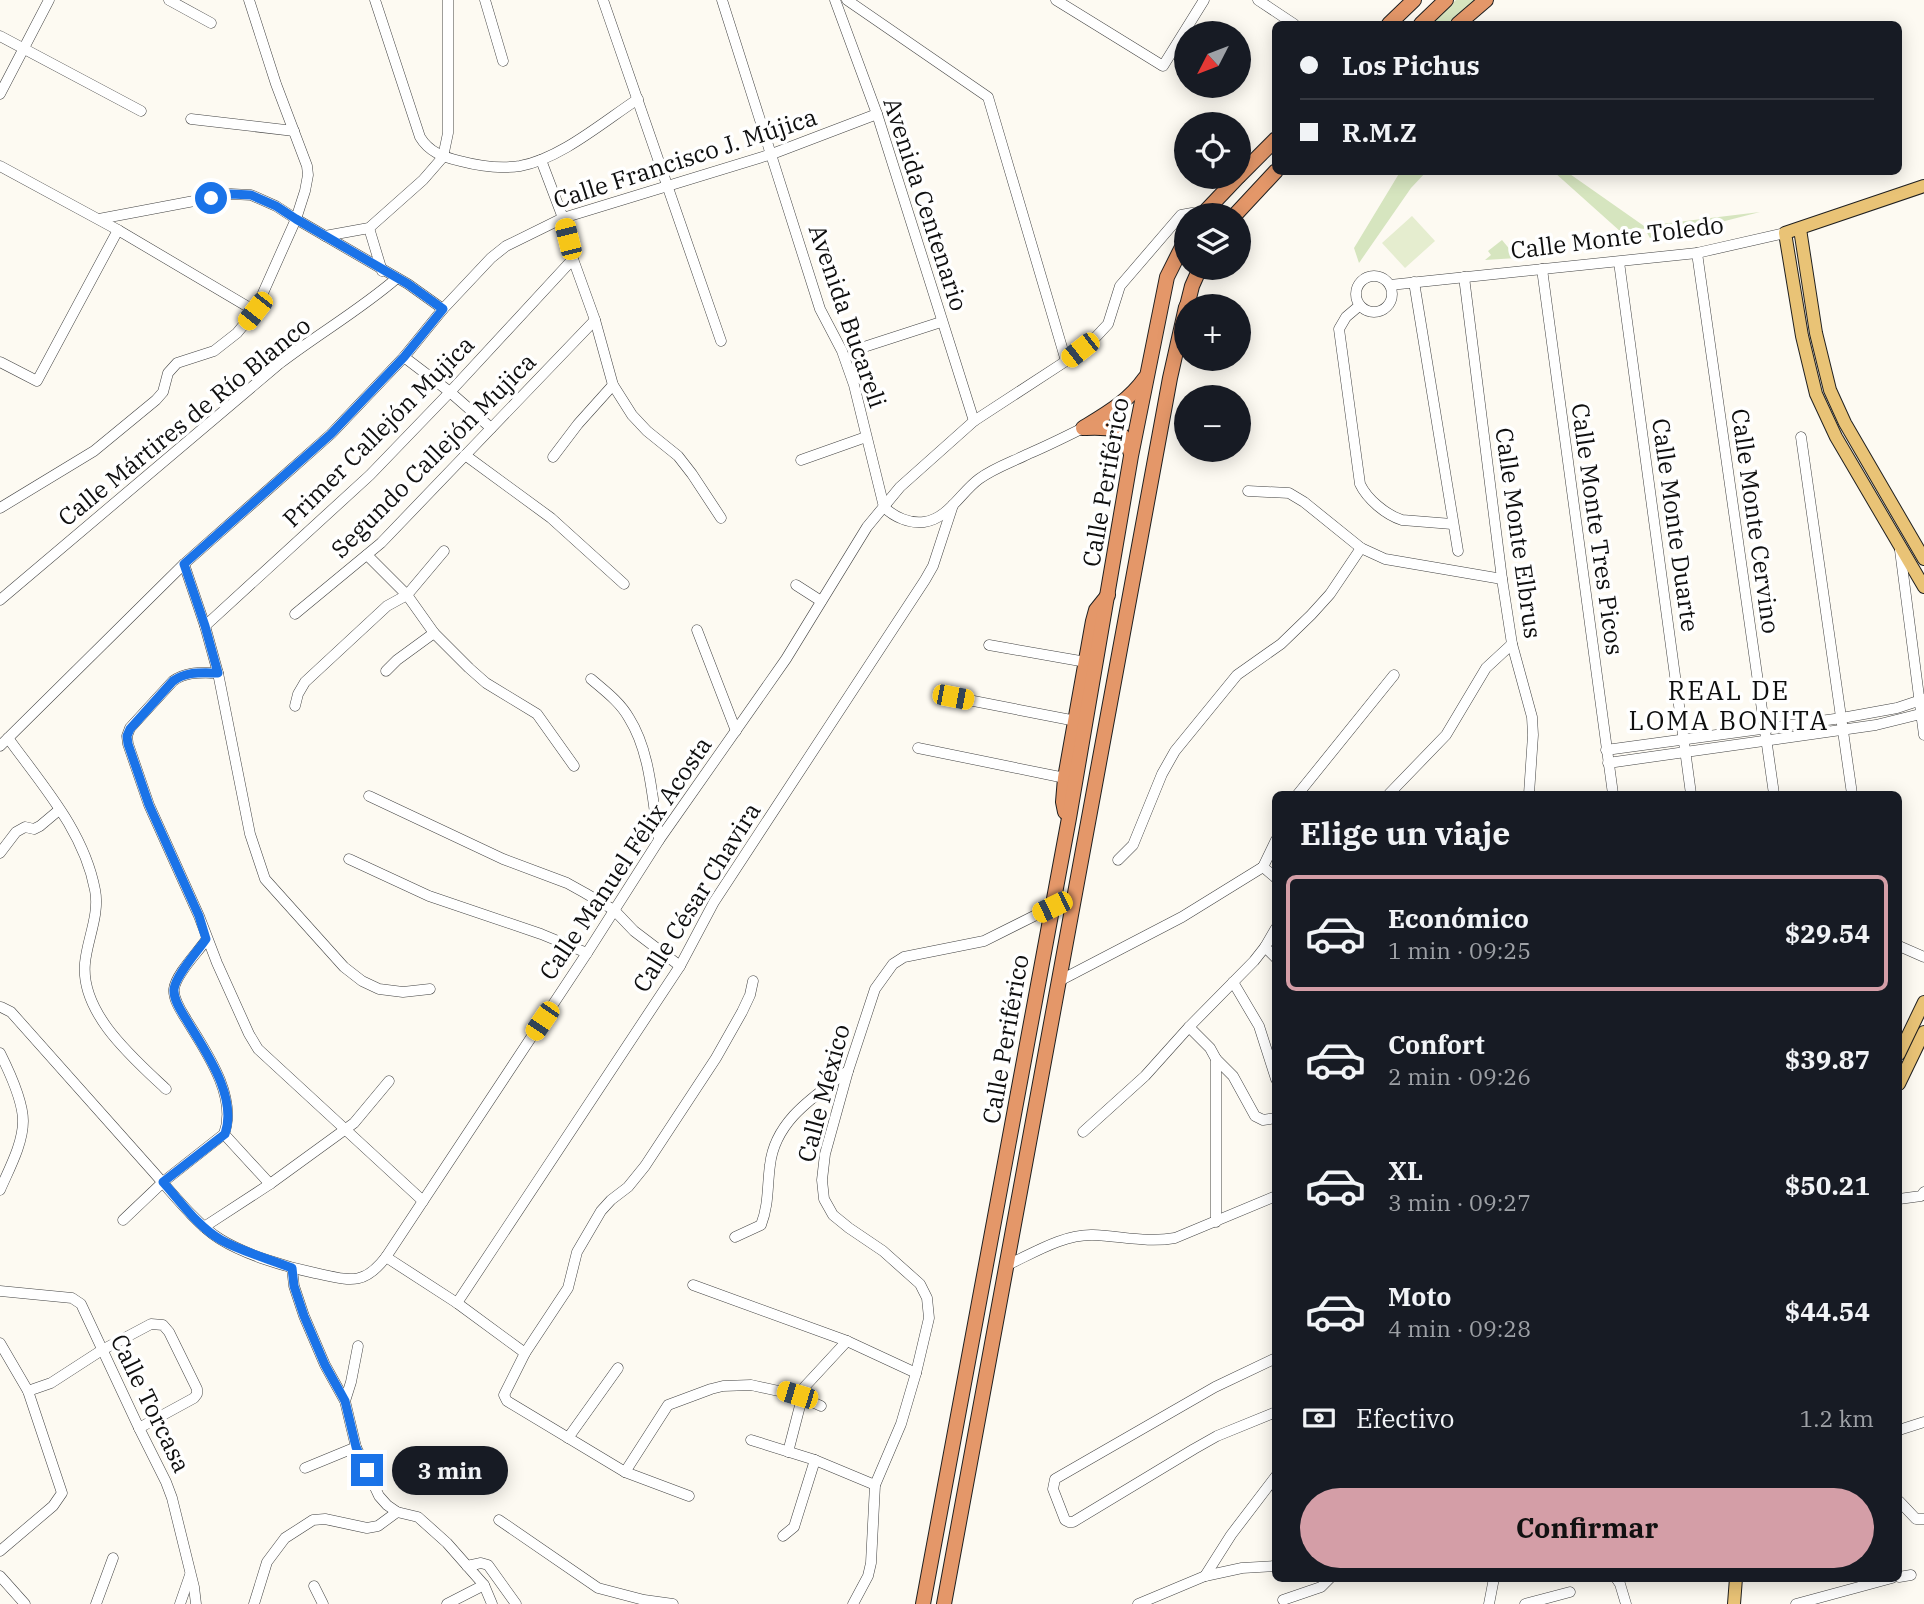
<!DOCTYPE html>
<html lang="es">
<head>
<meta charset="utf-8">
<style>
  :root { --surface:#171b24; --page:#242831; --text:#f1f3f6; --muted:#9ea1a6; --line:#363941; --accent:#d49ea7 }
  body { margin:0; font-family:"IBM Plex Serif",serif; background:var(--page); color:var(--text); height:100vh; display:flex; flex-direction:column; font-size:26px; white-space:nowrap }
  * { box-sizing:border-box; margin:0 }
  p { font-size:23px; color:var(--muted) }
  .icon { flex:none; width:38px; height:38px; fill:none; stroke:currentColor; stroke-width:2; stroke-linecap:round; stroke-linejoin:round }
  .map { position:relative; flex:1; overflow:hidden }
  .drawer { position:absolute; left:1272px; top:791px; width:630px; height:791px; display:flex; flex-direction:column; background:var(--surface); border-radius:10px; box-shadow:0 4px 18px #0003 }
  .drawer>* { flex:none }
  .guide { position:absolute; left:1272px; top:21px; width:630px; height:154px; border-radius:10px; box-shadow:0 4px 18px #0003; display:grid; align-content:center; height:154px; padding:0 28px; background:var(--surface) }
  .needle { width:46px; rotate:228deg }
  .fabs { position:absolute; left:1174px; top:21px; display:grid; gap:14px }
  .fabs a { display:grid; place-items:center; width:77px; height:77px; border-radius:50%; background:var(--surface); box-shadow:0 4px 18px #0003; font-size:35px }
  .end { position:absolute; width:32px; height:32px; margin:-16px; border:9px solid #1a73e8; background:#fff; box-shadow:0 0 0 4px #fff }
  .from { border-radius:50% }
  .bubble { position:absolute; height:49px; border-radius:24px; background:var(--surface); box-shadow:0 4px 18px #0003; font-size:23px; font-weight:700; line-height:49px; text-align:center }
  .car { position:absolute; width:21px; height:42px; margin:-21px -10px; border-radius:9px; box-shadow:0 0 5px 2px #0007; background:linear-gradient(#f5c518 24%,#345 0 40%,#f5c518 0 76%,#345 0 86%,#f5c518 0) }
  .guide b { display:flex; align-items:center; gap:24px; height:66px; font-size:26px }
  .guide b+b { border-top:2px solid var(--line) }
  .guide i { width:18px; height:18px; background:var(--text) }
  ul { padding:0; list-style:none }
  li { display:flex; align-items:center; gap:21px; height:116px; margin:0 14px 10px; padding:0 14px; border:4px solid transparent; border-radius:10px }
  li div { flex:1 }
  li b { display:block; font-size:26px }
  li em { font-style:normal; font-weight:700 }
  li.on { border-color:var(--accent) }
  li>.icon { width:63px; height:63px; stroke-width:1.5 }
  h2 { padding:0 28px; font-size:32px; line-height:84px }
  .pay { display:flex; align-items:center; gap:18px; height:77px; padding:0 28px; font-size:26px }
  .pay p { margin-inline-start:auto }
  .primary-button { display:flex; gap:14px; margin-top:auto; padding:14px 28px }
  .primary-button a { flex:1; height:80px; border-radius:42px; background:var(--accent); color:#111; font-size:28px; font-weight:700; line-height:80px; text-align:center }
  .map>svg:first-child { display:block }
</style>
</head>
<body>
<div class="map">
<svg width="1924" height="1604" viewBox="0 0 1924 1604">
  <rect width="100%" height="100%" fill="#fdfaf2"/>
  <g fill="#d6e5bf">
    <path d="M1456 0H1476L1447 24H1431Z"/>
    <path d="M1400 172H1426L1411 188 1359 263 1354 248Z"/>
    <path d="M1554 172H1567L1644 226 1760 212 1651 240 1645 229 1635 228 1621 232Z"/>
    <path d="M1502 240 1517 258 1485 260 1491 255 1488 251Z"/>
  </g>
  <path fill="#e5edcf" d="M1412 216 1435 241 1405 268 1382 243Z"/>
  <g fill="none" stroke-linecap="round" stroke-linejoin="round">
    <defs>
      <g id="minor">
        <path d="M169 0 211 23"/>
        <path d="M375 0 420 137C429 152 443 157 460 161 479 166 500 169 520 166 560 159 603 122 638 99"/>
        <path d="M485 0 503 61"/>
        <path d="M603 0 721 341"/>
        <path d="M722 0 820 309 842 351 854 385 884 507C894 517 910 524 924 522 948 519 961 492 979 479 994 468 1012 462 1028 454 1047 446 1065 437 1083 428"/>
        <path d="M835 0 877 114 974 421"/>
        <path d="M847 0 988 97 1066 361"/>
        <path d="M1056 0 1163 66 1204 0"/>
        <path d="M1258 0 1294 24"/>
        <path d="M0 36 141 111"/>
        <path d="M0 94 49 0"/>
        <path d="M191 119 294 131"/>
        <path d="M541 160 563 218 573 259 595 320 613 385 632 415 647 431 678 456 692 474 721 518"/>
        <path d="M0 166 118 230 255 311"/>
        <path d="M99 219 231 194 251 195 276 206 296 219 408 284 443 309"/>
        <path d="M369 228 382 271"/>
        <path d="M325 236 369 228 423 180 443 157 448 133V0"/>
        <path d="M1697 253 1774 794"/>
        <path d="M1619 262 1691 794"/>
        <path d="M1542 269 1613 794"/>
        <circle cx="1374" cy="294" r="18"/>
        <path d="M1464 277 1502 579 1512 644 1532 717 1533 735 1529 794"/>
        <path d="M1414 282 1458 551"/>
        <path d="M1390 285 1697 253 1785 233"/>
        <path d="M1359 306 1346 317 1339 329 1360 484C1367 499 1386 515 1402 520L1452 524"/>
        <path d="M867 346 941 322"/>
        <path d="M404 357 450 392 491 428"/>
        <path d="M0 362 37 381 118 230"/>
        <path d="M1801 437 1852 794"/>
        <path d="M465 455 551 518 624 584"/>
        <path d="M553 457 578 424 613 385"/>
        <path d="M801 460 866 437"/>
        <path d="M1248 491 1289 493 1304 502 1361 548 1385 559 1502 579"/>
        <path d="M0 508 94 451 156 400 163 392 168 373 177 363 214 351 237 333 255 311 296 219 305 191 308 175 307 166 276 84 249 0"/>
        <path d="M1900 550 1924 735"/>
        <path d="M367 555 407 595 434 633 469 668 486 683 537 714 574 766"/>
        <path d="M184 564 205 626 218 673 250 834 265 879 344 967 362 981 379 989 403 992 430 989"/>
        <path d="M796 585 821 601"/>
        <path d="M0 600 279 364C318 334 360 310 397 278"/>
        <path d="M295 614 381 543 595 320"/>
        <path d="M205 626 370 475 450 392 573 259"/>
        <path d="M697 630 736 731"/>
        <path d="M989 645 1086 662"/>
        <path d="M386 671 397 660 434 633"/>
        <path d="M218 673C201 673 187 671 173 681L130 728 127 736 128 744 149 805 199 916 217 963 249 1034 258 1049 423 1201"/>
        <path d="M591 679C605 691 620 702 629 718 651 753 652 800 659 840"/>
        <path d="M953 697 1076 721"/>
        <path d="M295 706 298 694 305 682 387 606 407 595 444 551"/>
        <path d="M8 738C42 785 84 831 95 890 100 914 87 940 85 963 80 1013 133 1058 166 1089"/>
        <path d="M0 746 184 564 331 434 404 357 443 309 491 258 506 246 563 218 772 154 877 114"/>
        <path d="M918 748 1065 778"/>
        <path d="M1606 750 1842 718 1897 708 1924 699"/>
        <path d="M1608 763 1876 725 1924 713"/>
        <path d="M1298 794 1394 675"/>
        <path d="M1389 794 1446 735 1486 668 1512 644"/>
        <path d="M369 796 503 859 567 883 585 893 614 910 634 931 680 966"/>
        <path d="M0 853 16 832 25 827 34 829 40 826 59 810"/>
        <path d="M349 859 429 896 541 934 587 953"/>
        <path d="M1118 860 1133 845 1162 774 1175 751 1237 675 1281 644 1311 615 1330 594 1361 548"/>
        <path d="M1263 867 1276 840"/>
        <path d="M1263 867 1276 878"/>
        <path d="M1899 946 1924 957"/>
        <path d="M1265 947 1276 958"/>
        <path d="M1059 981 1182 917 1263 867"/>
        <path d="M1233 982 1259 1026 1276 1079"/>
        <path d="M1 1007 11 1012C57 1063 103 1115 149 1167 168 1188 197 1225 220 1239 246 1255 286 1267 315 1273 349 1280 363 1287 386 1257L587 953 659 840 786 659 867 527 900 487 974 421 1066 361 1094 339 1108 324 1120 286 1181 215 1192 213 1203 214"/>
        <path d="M1189 1027 1210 1048 1216 1059V1222"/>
        <path d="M0 1053C9 1071 23 1101 23 1121 23 1144 9 1169 0 1190"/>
        <path d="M1216 1059 1233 1076 1255 1116 1263 1120 1276 1118"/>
        <path d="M1083 1132 1145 1076 1189 1027 1254 961 1265 947 1276 928"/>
        <path d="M224 1134 270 1184"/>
        <path d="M1899 1199 1921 1196 1924 1192"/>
        <path d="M123 1220 163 1182 224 1134C238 1096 205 1050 186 1019 181 1011 173 999 174 989 176 974 198 952 207 939"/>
        <path d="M204 1227 270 1184 354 1123 389 1081"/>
        <path d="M735 1237 761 1225C769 1204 767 1187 770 1165 775 1120 815 1096 848 1071"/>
        <path d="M386 1257 457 1303 525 1353"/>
        <path d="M1005 1266C1032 1254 1063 1234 1093 1235 1121 1236 1147 1243 1175 1238L1276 1196"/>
        <path d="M292 1268 294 1286 304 1316 325 1365 345 1401 356 1447 379 1496 387 1505 397 1512 418 1517 447 1543 484 1585 492 1604"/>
        <path d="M693 1285 847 1341 916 1373"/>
        <path d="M0 1291 72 1298 81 1304 139 1428 166 1482 172 1498 194 1587 196 1604"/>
        <path d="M457 1303 680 966 714 902 925 580 933 566 953 505"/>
        <path d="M0 1343 28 1391 62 1493 53 1506 0 1551"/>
        <path d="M1276 1358 1215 1387 1055 1479 1053 1489 1065 1520 1069 1522H1073L1194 1449 1217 1436 1276 1412"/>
        <path d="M28 1391 51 1383 102 1350 151 1324 163 1325 169 1332 197 1389V1394L194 1398 139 1428"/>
        <path d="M797 1395 847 1341"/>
        <path d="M345 1401 351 1382 358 1346"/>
        <path d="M1899 1430 1924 1422"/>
        <path d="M568 1438 618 1368"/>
        <path d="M751 1440 815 1460 875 1485"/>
        <path d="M788 1452 802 1398"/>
        <path d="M305 1468 356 1447"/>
        <path d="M625 1472 668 1405 711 1389 723 1386 751 1385 797 1395 821 1406"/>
        <path d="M689 1496 625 1472 507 1401 504 1395 525 1353 568 1288 577 1252 601 1211 611 1200 628 1187 645 1166 716 1058 742 1012 750 995 753 981"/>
        <path d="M1899 1501 1916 1519H1924"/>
        <path d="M499 1520 598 1588 644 1600 673 1604"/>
        <path d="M783 1536 794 1527 815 1460"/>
        <path d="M467 1566 481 1563 488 1565 516 1604"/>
        <path d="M0 1576 25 1604"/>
        <path d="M1205 1576 1231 1535 1276 1476"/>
        <path d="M1899 1577 1911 1575"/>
        <path d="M1616 1578 1620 1584 1626 1604"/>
        <path d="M314 1586 323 1604"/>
        <path d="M1283 1600 1321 1587 1330 1578"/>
        <path d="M96 1604 113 1558"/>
        <path d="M180 1604 190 1575"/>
        <path d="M254 1604 267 1562 285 1538 313 1520 325 1519 367 1528 378 1526 397 1512"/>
        <path d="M447 1604 484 1585"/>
        <path d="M853 1604 868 1576 871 1563 875 1485 901 1424 916 1373 929 1318 927 1298 920 1284 883 1251 849 1228 833 1215 824 1199 822 1180 825 1154 848 1071 875 989 893 964 904 957 984 941 1052 907"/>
        <path d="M1138 1604 1205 1576 1242 1568 1276 1566"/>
        <path d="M1489 1604 1494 1578"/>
        <path d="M1525 1604 1570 1592"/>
        <path d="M1796 1604 1892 1578"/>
      </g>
      <g id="major">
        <path d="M1924 186 1785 233 1802 336 1816 394 1836 437 1924 587"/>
        <path d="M1800 229 1816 333 1830 390 1845 423 1924 559"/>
        <path d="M1899 1054 1924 1002"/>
        <path d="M1899 1084 1924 1032"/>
        <path d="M1734 1604 1736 1578"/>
      </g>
      <g id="highway">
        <path d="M1389 24 1414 0"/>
        <path d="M1421 24 1446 0"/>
        <path d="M1458 24 1486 0"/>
        <path d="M1239 176 1276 139"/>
        <path d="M1202 215 1238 177"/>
        <path d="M1235 215 1276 171"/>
        <path d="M1187 306 1192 286 1200 268"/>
        <path d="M1083 428C1106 414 1129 401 1145 378"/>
        <path d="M1086 428C1111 427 1124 427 1131 454"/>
        <path d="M1065 812 1063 802 1065 778 1093 621 1096 610 1108 595"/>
        <path d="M923 1604 1069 818 1131 456 1167 277 1186 239"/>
        <path d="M944 1604 1170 378 1186 307"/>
      </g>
    </defs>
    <use href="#minor" stroke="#424242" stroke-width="11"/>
    <use href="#major" stroke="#202020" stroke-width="14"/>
    <use href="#highway" stroke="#202020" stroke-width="16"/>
    <use href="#minor" stroke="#fff" stroke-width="10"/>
    <use href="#major" stroke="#e9c376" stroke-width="12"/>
    <use href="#highway" stroke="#e49769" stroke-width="14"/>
  </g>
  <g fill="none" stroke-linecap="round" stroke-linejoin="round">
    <path stroke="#1a73e8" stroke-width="9" d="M211 198 231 194 251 195 276 206 296 219 408 284 443 309 404 357 331 434 184 564 205 626 218 673C201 673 187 671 173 681L130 729 127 736 128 744 149 805 199 916 206 939C197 952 176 975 174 989 173 999 181 1011 186 1019 205 1051 238 1096 225 1134L163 1182C181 1202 198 1227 221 1240 243 1252 269 1259 292 1268L294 1286 304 1316 325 1365 345 1401 356 1447 367 1470"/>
  </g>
  <g text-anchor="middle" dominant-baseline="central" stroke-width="7" stroke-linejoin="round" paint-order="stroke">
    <g font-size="24" fill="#0f0f0f" stroke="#fff">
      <text transform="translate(685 158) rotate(-18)">Calle Francisco J. Mújica</text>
      <text transform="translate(926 204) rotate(72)">Avenida Centenario</text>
      <text transform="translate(1617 237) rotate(-7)">Calle Monte Toledo</text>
      <text transform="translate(848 316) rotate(71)">Avenida Bucareli</text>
      <text transform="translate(184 421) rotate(-39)">Calle Mártires de Río Blanco</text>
      <text transform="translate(378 431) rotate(-45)">Primer Callejón Mujica</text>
      <text transform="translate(433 455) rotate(-45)">Segundo Callejón Mujica</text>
      <text transform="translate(1105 482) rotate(-80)">Calle Periférico</text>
      <text transform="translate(1756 521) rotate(82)">Calle Monte Cervino</text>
      <text transform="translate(1676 525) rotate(82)">Calle Monte Duarte</text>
      <text transform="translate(1598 529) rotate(82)">Calle Monte Tres Picos</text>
      <text transform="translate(1519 533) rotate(82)">Calle Monte Elbrus</text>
      <text transform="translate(625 858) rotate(-56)">Calle Manuel Félix Acosta</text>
      <text transform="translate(696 897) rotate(-58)">Calle César Chavira</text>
      <text transform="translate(1005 1039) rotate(-80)">Calle Periférico</text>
      <text transform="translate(823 1093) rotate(-75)">Calle México</text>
      <text transform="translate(151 1403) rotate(64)">Calle Torcasa</text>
    </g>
    <g font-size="26" letter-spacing="2" fill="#0f0f0f" stroke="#fff">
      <text x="1729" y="690">REAL DE<tspan x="1729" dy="30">LOMA BONITA</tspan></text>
    </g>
  </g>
</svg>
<div class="fabs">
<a><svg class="needle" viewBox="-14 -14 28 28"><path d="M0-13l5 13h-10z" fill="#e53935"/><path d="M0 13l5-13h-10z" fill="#9ea1a6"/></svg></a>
<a><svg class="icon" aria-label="locate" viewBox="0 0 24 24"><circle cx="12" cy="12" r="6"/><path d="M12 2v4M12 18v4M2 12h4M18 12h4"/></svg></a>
<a><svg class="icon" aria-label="layers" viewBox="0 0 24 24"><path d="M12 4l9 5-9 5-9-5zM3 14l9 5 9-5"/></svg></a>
<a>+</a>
<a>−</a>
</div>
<i class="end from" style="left:211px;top:198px"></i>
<i class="end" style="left:367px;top:1470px"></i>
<div class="bubble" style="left:392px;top:1446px;width:116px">3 min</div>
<i class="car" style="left:568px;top:239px;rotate:346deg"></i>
<i class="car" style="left:255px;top:311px;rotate:218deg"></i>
<i class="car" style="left:1080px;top:350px;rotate:232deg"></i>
<i class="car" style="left:953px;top:697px;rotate:101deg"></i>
<i class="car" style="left:1052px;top:907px;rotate:244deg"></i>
<i class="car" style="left:542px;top:1021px;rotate:214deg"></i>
<i class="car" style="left:797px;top:1395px;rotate:287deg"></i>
<div class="guide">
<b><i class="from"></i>Los Pichus</b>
<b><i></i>R.M.Z</b>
</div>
<section class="drawer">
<h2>Elige un viaje</h2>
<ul>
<li class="on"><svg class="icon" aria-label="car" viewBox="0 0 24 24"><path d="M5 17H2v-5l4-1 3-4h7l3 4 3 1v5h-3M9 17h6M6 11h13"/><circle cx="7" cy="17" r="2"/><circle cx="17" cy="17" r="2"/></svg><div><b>Económico</b><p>1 min · 09:25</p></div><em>$29.54</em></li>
<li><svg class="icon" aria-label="car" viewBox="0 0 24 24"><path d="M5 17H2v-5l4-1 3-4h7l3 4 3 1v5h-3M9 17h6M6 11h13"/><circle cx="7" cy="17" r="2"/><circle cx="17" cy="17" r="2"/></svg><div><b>Confort</b><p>2 min · 09:26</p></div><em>$39.87</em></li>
<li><svg class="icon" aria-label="car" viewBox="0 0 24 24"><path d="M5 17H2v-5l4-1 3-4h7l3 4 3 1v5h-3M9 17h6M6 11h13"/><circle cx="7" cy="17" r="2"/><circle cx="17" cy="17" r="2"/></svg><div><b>XL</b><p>3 min · 09:27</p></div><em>$50.21</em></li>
<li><svg class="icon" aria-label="car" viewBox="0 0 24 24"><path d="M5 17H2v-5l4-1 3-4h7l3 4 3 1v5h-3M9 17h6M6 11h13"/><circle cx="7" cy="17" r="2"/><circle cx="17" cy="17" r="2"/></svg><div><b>Moto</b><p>4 min · 09:28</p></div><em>$44.54</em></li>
</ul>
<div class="pay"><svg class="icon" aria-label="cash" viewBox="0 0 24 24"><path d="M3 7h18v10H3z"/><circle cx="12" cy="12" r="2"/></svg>Efectivo<p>1.2 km</p></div>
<div class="primary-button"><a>Confirmar</a></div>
</section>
</div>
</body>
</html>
